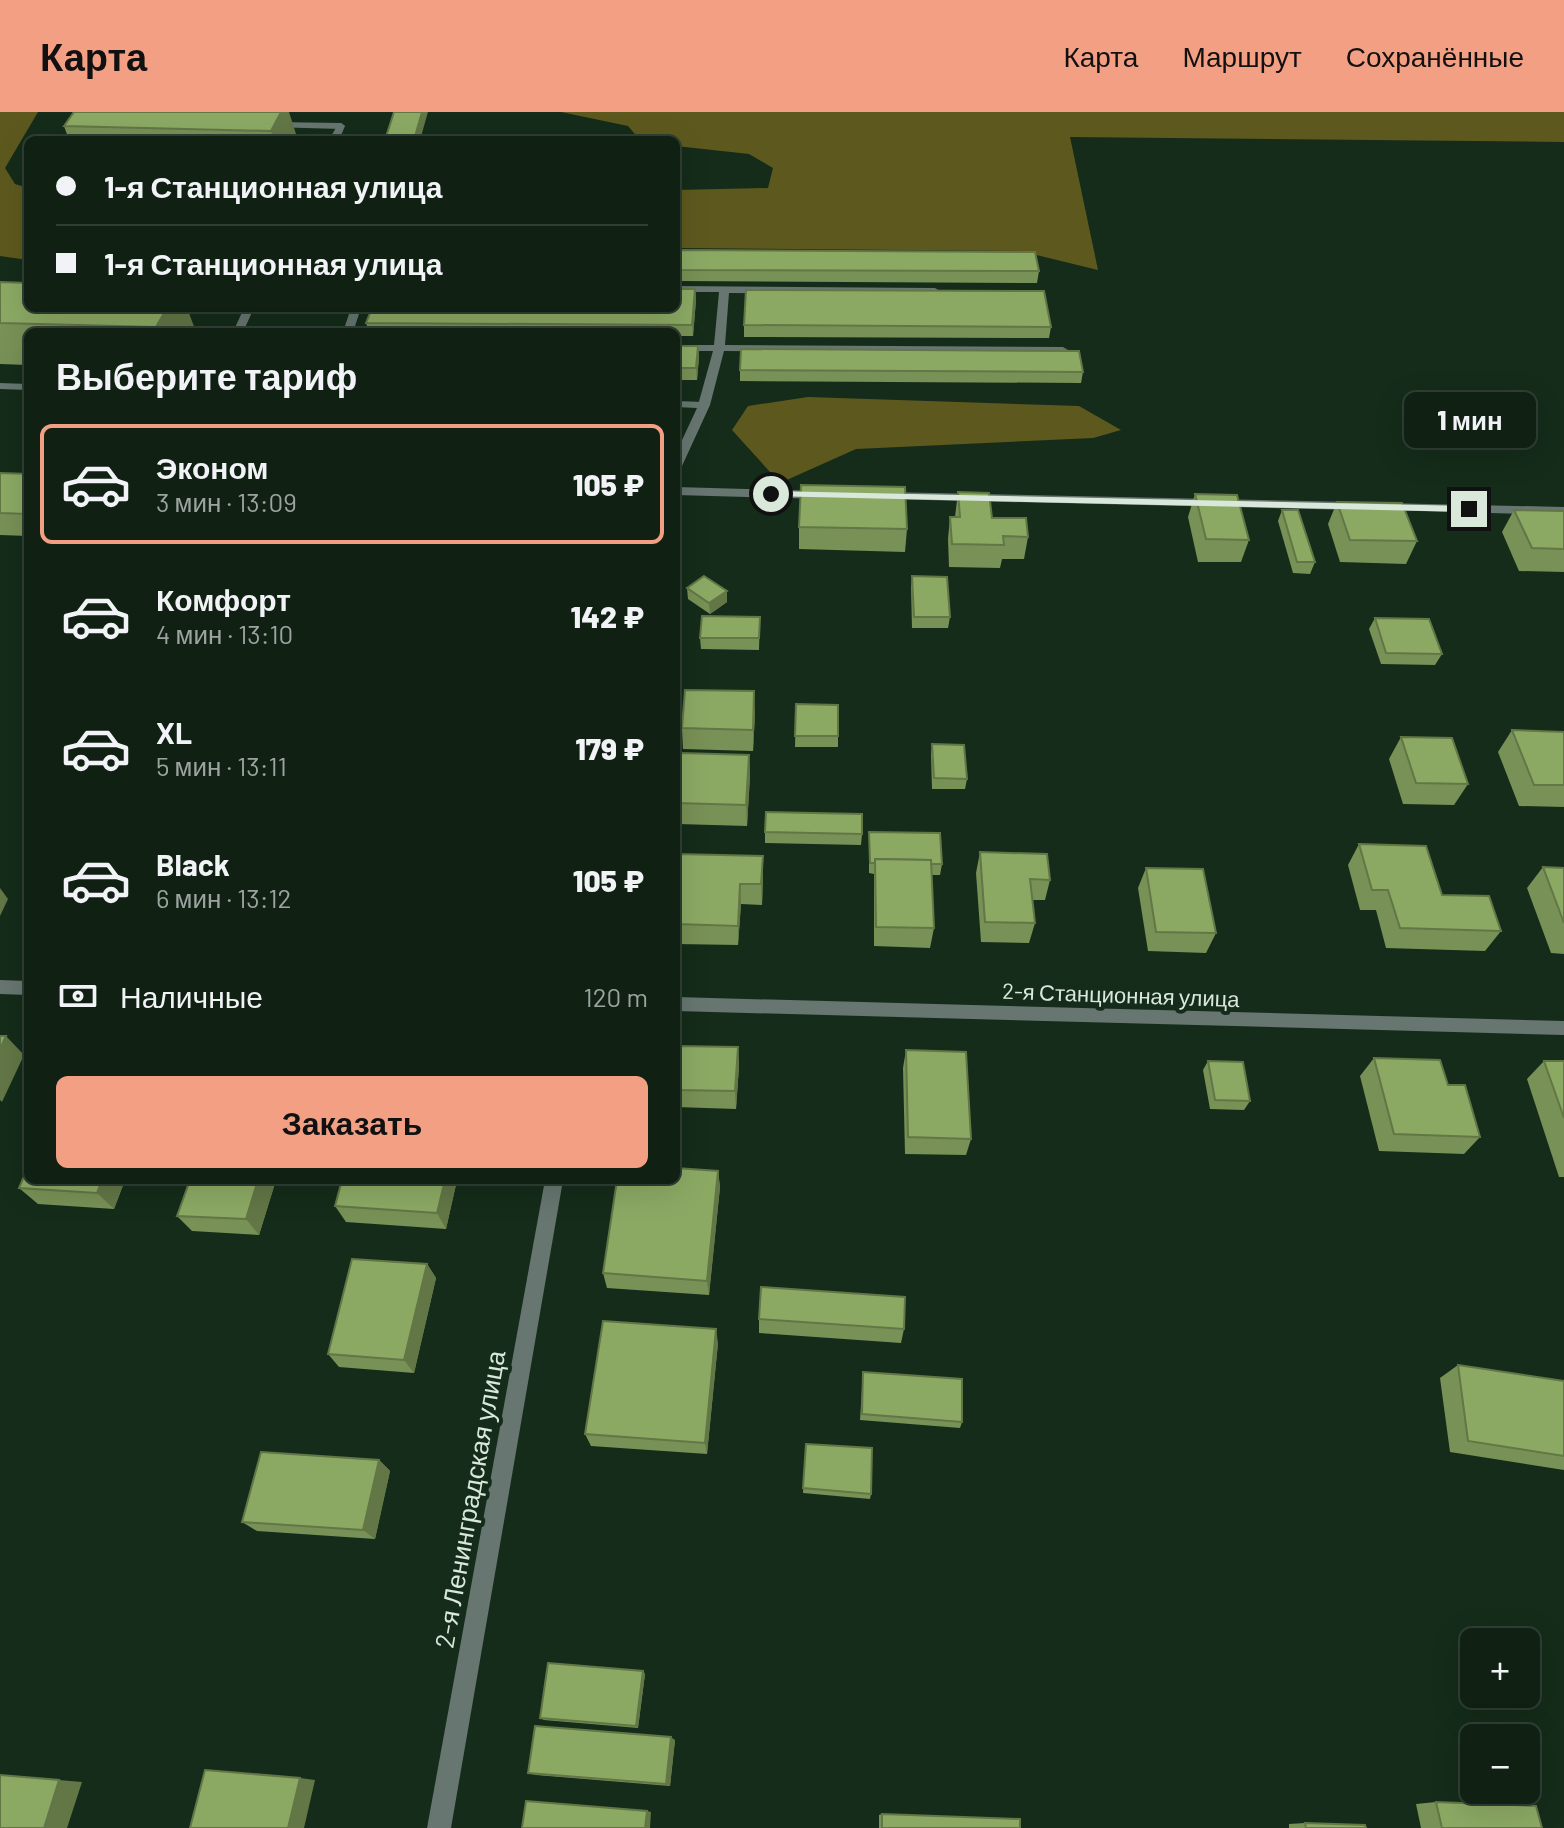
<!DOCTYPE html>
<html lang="ru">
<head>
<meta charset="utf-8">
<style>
  :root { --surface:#102114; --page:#1e2e22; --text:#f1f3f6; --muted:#9ca3a0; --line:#303e34; --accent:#f39f83 }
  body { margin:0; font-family:Barlow,sans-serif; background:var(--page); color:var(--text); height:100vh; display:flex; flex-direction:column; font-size:30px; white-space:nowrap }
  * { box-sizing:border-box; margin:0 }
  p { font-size:26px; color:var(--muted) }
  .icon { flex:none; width:44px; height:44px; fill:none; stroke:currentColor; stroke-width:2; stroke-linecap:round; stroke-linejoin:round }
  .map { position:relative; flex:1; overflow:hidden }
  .panel { position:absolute; left:24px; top:216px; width:656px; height:856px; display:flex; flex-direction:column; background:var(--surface); border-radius:12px; box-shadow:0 8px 32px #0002,0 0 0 2px var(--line) }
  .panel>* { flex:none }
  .top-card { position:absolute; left:24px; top:24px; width:656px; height:176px; border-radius:12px; box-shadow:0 8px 32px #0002,0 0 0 2px var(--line); display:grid; align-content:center; height:176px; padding:0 32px; background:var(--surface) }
  .fabs { position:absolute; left:1460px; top:1516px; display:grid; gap:16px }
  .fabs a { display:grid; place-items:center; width:80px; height:80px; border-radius:12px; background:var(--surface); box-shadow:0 8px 32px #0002,0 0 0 2px var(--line); font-size:40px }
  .end { position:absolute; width:36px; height:36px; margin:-18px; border:10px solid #dae8dc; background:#111; box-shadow:0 0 0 4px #111 }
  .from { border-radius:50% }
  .bubble { position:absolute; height:56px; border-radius:12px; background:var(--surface); box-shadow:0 8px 32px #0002,0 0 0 2px var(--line); font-size:26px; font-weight:800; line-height:56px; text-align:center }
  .top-card b { display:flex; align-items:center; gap:28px; height:76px; font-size:30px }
  .top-card b+b { border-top:2px solid var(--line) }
  .top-card i { width:20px; height:20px; background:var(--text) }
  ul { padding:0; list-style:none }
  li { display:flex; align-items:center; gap:24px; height:120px; margin:0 16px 12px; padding:0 16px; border:4px solid transparent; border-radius:12px }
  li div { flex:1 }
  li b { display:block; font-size:30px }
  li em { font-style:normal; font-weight:800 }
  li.active { border-color:var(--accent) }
  li>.icon { width:72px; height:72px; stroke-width:1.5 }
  h2 { padding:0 32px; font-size:36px; line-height:96px }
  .pay { display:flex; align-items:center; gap:20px; height:88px; padding:0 32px; font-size:30px }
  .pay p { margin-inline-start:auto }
  .button { display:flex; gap:16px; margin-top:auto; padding:16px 32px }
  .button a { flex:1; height:92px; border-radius:12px; background:var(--accent); color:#111; font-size:32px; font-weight:800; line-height:92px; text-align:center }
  header { display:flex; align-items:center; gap:48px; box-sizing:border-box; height:112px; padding:0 40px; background:var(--accent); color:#111 }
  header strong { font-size:38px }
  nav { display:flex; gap:44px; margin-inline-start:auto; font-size:28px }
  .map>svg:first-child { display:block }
</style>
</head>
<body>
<header>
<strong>Карта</strong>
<nav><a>Карта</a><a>Маршрут</a><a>Сохранённые</a></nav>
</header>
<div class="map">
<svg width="1564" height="1716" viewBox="0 0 1564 1716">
  <rect width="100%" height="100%" fill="#152c1a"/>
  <g fill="#5d591e">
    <path d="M0 0H38L5 56 15 72 28 76V148L0 144Z"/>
    <path d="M561 0H1564V30L1070 25 1098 158 1020 139 676 136V78L768 76 773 56 749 42 676 34V28H640L628 14Z"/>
    <path d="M808 285 1079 294 1121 318 1093 326 856 337 780 371 732 318 748 294Z"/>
  </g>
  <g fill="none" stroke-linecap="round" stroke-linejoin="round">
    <g fill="#677670" fill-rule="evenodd">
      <path d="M273 10 341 11 345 14 341 17 270 15 269 13Z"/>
      <path d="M676 174 935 176 940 179 935 182 729 181 725 233 1063 235 1068 238 1063 241 724 239 710 293 704 296 698 293 713 239H676V233H714L719 180H676Z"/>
      <path d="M351 196H361L353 220H343Z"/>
    </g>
    <g fill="#677670" fill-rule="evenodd">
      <path d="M341 11 345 14 339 28H329L338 12Z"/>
      <path d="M244 196H254L243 220H233Z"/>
      <path d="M0 271 28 272V278L0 277Z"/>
      <path d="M676 289 704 290 710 293 682 354 676 358V341L697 296 676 295Z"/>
      <path d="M676 375 822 379 828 383 822 387 676 383Z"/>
      <path d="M886 380 1354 390 1360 394 1354 398 882 387 880 384Z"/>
      <path d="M1385 391 1564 395V403L1381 398 1379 395Z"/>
      <path d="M0 868 28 869V883L0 882Z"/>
      <path d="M676 885 1564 909V923L676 899Z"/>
      <path d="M545 1068H563L451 1716H427Z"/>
    </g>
  </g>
  <g fill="#789156">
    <path d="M74 0 296 22 292 28H69L64 14Z"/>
    <path d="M676 138 1039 159 1037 171 676 169Z"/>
    <path d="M0 170 195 217 193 220H28V253L0 252Z"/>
    <path d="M695 177 696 188 693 224H676V220H369L366 211Z"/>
    <path d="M744 213 1051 215 1049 226 744 225Z"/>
    <path d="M676 234H698L699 245 697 268H676Z"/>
    <path d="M740 258 1083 260 1081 271 740 269Z"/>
    <path d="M0 361 28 362V424L0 423Z"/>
    <path d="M958 380 992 406 1028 425 1024 447H1002L1000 456 949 455 948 427 950 405H955Z"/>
    <path d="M1195 382 1249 428 1241 450H1198L1188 405Z"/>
    <path d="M1337 390 1417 429 1406 452 1340 450 1328 412Z"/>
    <path d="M1282 398 1315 450 1310 462 1293 461 1278 409Z"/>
    <path d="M1514 398 1564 399V460L1519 459 1502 420Z"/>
    <path d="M799 415 907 417 905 440 799 437Z"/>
    <path d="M912 464 950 505 948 516H912L911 475Z"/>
    <path d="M687 476 727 490 710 502 688 487Z"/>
    <path d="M760 505 759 538 701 537 700 526Z"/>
    <path d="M1375 506 1442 542 1435 553 1381 552 1369 517Z"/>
    <path d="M796 592 838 624V635H795Z"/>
    <path d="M755 601 753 639 683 637 682 616Z"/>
    <path d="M1512 618 1564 620V695L1519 694 1498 640Z"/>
    <path d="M1401 625 1468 672 1454 693 1403 692 1389 647Z"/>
    <path d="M932 632 967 667 965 677H932L931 643Z"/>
    <path d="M749 643 750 664 747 714 678 712 676 691Z"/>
    <path d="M765 720 862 722 861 733 765 731Z"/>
    <path d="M869 720 942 752 940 763H931L934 816 930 836 874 834V762L869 761Z"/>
    <path d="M1359 732 1501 819 1485 839 1386 836 1376 798H1360L1348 753Z"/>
    <path d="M980 740 1050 768 1045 788H1032L1035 811 1029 831 981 830 976 761Z"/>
    <path d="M676 742 763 764 762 793 741 792 738 833 676 832Z"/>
    <path d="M1543 755 1564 756V842L1551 841 1527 776Z"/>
    <path d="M1146 756 1216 821 1206 841 1148 839 1138 776Z"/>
    <path d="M676 934 738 935 739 954 736 997 676 995Z"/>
    <path d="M906 938 971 1027 966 1043 905 1042 903 956Z"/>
    <path d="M1374 946 1448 973 1480 1025 1464 1042 1379 1039 1360 964Z"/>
    <path d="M1208 949 1250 989 1244 998 1210 997 1203 958Z"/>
    <path d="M1544 949H1564V1065H1559L1527 967Z"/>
    <path d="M718 1059 720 1075 709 1183 607 1176 603 1161Z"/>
    <path d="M125 1068 114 1097 38 1092 19 1076Z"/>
    <path d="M276 1068 259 1123 192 1119 177 1104Z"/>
    <path d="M342 1068H457L446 1117 346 1110 335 1094Z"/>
    <path d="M427 1152 436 1166 414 1261 339 1255 328 1242Z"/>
    <path d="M759 1207 904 1217 901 1231 759 1221Z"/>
    <path d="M718 1231 707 1342 591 1334 585 1322Z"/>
    <path d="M1458 1253 1564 1269V1358L1450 1340 1440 1266Z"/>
    <path d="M863 1260 962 1310 960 1316 860 1308Z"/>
    <path d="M806 1332 871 1382 870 1387 803 1381Z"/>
    <path d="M379 1348 390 1359 375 1427 257 1419 242 1410Z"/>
    <path d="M643 1559 645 1562 638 1616 544 1608 540 1606Z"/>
    <path d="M675 1628 670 1674 536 1663 528 1661Z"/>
    <path d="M1436 1690 1542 1716H1421L1416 1692Z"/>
    <path d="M882 1702 1020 1716H879V1703Z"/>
    <path d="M1305 1711 1366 1716H1289V1712Z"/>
  </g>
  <g fill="#627646">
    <path d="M281 0H289L296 22 292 28H274L271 19Z"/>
    <path d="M422 0H428L420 28H414Z"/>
    <path d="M695 177 696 188 693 224 692 213Z"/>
    <path d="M167 196H187L195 217 193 220H158L156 215Z"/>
    <path d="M698 234 699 245 697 268 696 256Z"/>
    <path d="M727 479V490L710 502 709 491Z"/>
    <path d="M754 579 755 601 753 639V618Z"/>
    <path d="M749 643 750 664 747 714 746 693Z"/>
    <path d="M763 744V764L762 793 761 772Z"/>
    <path d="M740 772 741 792 738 833V814Z"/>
    <path d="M0 776 8 787 0 804Z"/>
    <path d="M6 924 24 943 2 990 0 988V937Z"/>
    <path d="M738 935 739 954 736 997 735 979Z"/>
    <path d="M718 1059 720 1075 709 1183 707 1169Z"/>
    <path d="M102 1068H125L114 1097 97 1081Z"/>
    <path d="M258 1068H276L259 1123 246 1107Z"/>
    <path d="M445 1068H457L446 1117 437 1101Z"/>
    <path d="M427 1152 436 1166 414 1261 404 1248Z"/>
    <path d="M716 1217 718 1231 707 1342 705 1331Z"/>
    <path d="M379 1348 390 1359 375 1427 363 1418Z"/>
    <path d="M643 1559 645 1562 638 1616 636 1614Z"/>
    <path d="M671 1625 675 1628 670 1674 666 1672Z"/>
    <path d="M300 1666 315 1668 304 1716H288Z"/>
    <path d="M59 1668 82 1670 67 1716H44Z"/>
    <path d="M647 1699 651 1700 650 1716H645Z"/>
  </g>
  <g fill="#8ca964" stroke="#627646" stroke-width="2">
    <path d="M74 0H281L271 19 64 14Z"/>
    <path d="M394 0H422L414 28H385Z"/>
    <path d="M676 138 1035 140 1039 159 676 158Z"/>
    <path d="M0 170 28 171V196H167L156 215 0 211Z"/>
    <path d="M676 177H695L692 213 366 211 372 196H676Z"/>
    <path d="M746 178 1044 179 1051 215 744 213Z"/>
    <path d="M676 234H698L696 256H676Z"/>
    <path d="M741 237 1079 239 1083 260 740 258Z"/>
    <path d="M0 361 28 362V402L0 401Z"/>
    <path d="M801 373 905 375 907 417 799 415Z"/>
    <path d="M958 380 989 381 992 406H1026L1028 425 1003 424 1004 433 952 432 950 405H960Z"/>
    <path d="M1195 382 1237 383 1249 428 1206 427Z"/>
    <path d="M1337 390 1402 391 1417 429 1350 428Z"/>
    <path d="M1282 398H1298L1315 450H1297Z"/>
    <path d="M1514 398 1564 399V437L1532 436Z"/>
    <path d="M704 464 727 479 709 491 687 476Z"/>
    <path d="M912 464 947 465 950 505H914Z"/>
    <path d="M702 504 760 505 759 526H700Z"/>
    <path d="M1375 506 1429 507 1442 542 1386 541Z"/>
    <path d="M685 578 754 579 753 618 682 616Z"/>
    <path d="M796 592 838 593V624H795Z"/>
    <path d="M1512 618 1564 620V673H1534Z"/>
    <path d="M1401 625 1452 626 1468 672 1416 671Z"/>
    <path d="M932 632 964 633 967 667 934 666Z"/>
    <path d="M681 641 749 643 746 693 676 691Z"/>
    <path d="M766 700 862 702V722L765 720Z"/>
    <path d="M869 720 940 721 942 752H931V748L875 747V751H870Z"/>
    <path d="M1359 732 1426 734 1442 783 1489 784 1501 819 1400 816 1388 778H1372Z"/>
    <path d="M980 740 1047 742 1050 768 1030 767 1035 811 985 810Z"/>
    <path d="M676 742 763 744 761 772H740L738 814 676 812Z"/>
    <path d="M875 747 931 748 934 816 876 815Z"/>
    <path d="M1543 755 1564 756V811Z"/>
    <path d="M1146 756 1203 757 1216 821 1156 820Z"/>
    <path d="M0 924H6L0 937Z"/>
    <path d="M676 934 738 935 735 979 676 978Z"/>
    <path d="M906 938 966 940 971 1027 908 1025Z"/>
    <path d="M1374 946 1440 948 1448 973H1465L1480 1025 1394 1022Z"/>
    <path d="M1208 949 1243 950 1250 989 1215 988Z"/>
    <path d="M1544 949H1564V1006Z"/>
    <path d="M28 1055V1068H102L97 1081 19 1076Z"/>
    <path d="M676 1056 718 1059 707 1169 603 1161 617 1068H676Z"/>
    <path d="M190 1068H258L246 1107 177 1104Z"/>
    <path d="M342 1068H445L437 1101 335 1094Z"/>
    <path d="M352 1147 427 1152 404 1248 328 1242Z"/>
    <path d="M761 1175 905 1185 904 1217 759 1207Z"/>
    <path d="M603 1209 716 1217 705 1331 585 1322Z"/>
    <path d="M1458 1253 1564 1269V1344L1468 1329Z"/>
    <path d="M863 1260 962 1267V1310L862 1302Z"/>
    <path d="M806 1332 872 1336 871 1382 803 1376Z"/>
    <path d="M261 1340 379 1348 363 1418 242 1410Z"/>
    <path d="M548 1551 643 1559 636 1614 540 1606Z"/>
    <path d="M535 1614 671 1625 666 1672 528 1661Z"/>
    <path d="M205 1658 300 1666 288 1716H190Z"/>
    <path d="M0 1663 59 1668 44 1716H0Z"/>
    <path d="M526 1689 647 1699 645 1716H522Z"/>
    <path d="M1436 1690 1536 1694 1542 1716H1442Z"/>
    <path d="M882 1702 1020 1707V1716H882Z"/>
    <path d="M1305 1711 1365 1713 1366 1716H1306Z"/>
  </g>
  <path fill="#dae8dc" d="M771 379 1469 394 1474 397 1469 400 768 384Z"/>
  <g text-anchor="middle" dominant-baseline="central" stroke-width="8" stroke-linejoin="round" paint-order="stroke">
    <g font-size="22" fill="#dae8dc" stroke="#152c1a">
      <text transform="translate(1121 882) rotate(2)">2-я Станционная улица</text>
    </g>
    <g font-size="26" fill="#dae8dc" stroke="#152c1a">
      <text transform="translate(469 1387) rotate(-80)">2-я Ленинградская улица</text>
    </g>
  </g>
</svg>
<div class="fabs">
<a>+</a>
<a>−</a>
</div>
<i class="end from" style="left:771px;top:382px"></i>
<i class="end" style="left:1469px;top:397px"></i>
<div class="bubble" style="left:1404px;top:280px;width:132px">1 мин</div>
<div class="top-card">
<b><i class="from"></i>1-я Станционная улица</b>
<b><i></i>1-я Станционная улица</b>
</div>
<section class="panel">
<h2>Выберите тариф</h2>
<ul>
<li class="active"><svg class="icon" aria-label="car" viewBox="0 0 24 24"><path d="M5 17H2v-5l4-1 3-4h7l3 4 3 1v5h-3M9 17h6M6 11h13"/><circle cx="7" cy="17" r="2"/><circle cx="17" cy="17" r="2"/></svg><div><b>Эконом</b><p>3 мин · 13:09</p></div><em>105 ₽</em></li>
<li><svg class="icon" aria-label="car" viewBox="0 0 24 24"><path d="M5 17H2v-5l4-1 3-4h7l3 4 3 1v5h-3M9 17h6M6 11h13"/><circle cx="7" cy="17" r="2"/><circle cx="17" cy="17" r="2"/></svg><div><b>Комфорт</b><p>4 мин · 13:10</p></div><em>142 ₽</em></li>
<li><svg class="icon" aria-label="car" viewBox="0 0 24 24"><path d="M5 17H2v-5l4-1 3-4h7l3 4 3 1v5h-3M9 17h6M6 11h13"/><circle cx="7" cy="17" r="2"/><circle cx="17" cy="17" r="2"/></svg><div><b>XL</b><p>5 мин · 13:11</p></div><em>179 ₽</em></li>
<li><svg class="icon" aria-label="car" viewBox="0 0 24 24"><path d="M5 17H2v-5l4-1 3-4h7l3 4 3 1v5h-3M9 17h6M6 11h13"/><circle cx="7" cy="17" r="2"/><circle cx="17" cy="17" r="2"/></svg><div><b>Black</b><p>6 мин · 13:12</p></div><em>105 ₽</em></li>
</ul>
<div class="pay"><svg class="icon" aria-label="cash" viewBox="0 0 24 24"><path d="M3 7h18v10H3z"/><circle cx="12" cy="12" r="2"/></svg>Наличные<p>120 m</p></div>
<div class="button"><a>Заказать</a></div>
</section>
</div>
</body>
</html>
